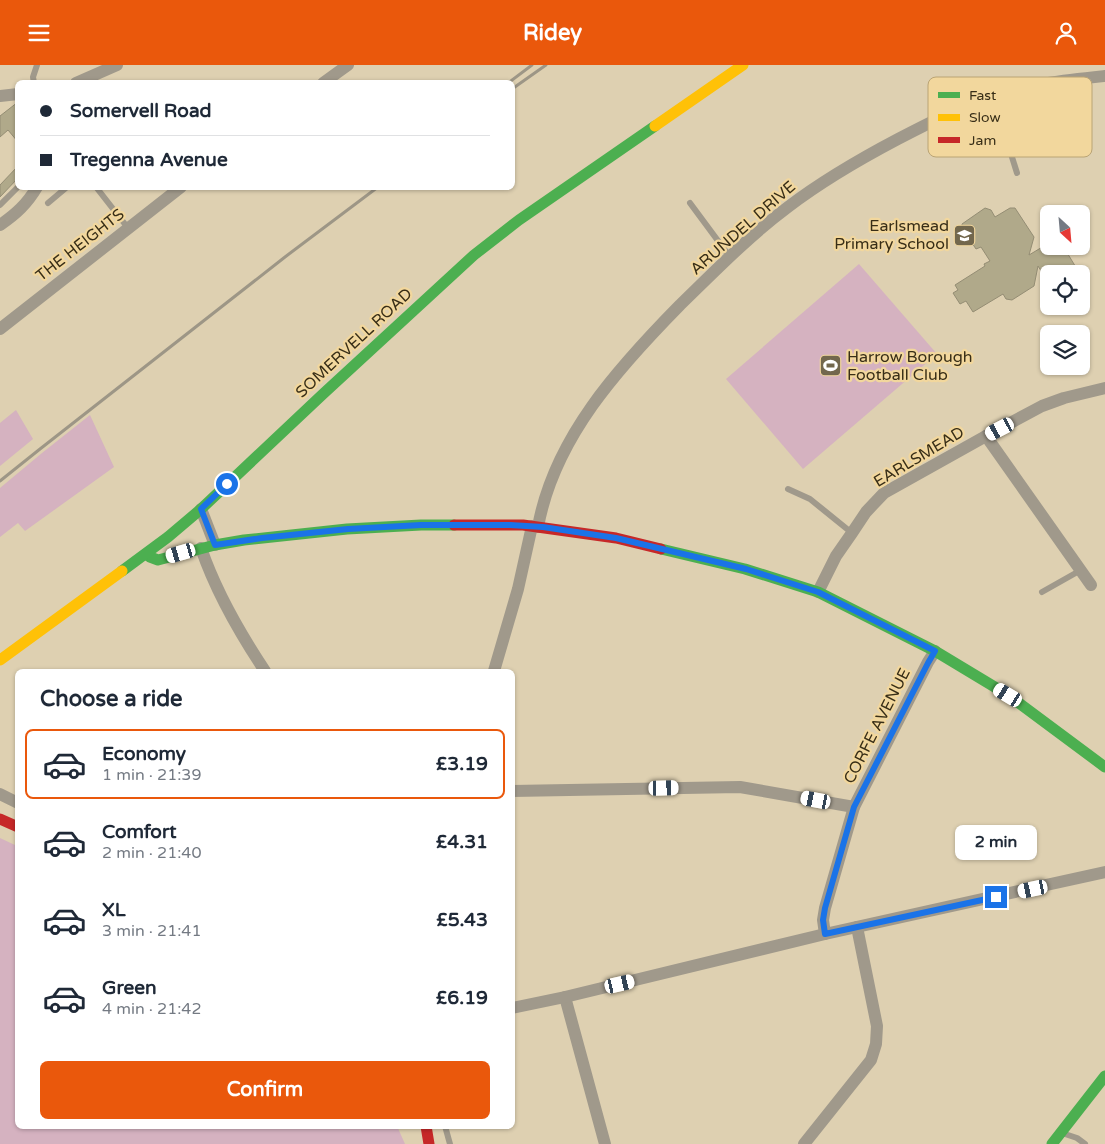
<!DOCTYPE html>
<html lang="en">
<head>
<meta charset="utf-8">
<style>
  :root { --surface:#fff; --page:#f2f2f3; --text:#1f2937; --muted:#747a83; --line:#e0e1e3; --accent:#ea580c }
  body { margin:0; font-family:"Varela Round",sans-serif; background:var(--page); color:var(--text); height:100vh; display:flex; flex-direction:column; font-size:19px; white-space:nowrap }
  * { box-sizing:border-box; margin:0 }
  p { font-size:16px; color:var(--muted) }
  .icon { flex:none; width:28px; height:28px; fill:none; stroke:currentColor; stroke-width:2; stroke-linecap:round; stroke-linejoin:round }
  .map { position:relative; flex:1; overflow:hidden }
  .drawer { position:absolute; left:15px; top:604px; width:500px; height:460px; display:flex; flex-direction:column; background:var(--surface); border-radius:8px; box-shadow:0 1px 4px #0004 }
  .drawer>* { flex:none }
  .banner { position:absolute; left:15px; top:15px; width:500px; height:110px; border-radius:8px; box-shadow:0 1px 4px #0004; display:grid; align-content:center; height:110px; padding:0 25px; background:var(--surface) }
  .needle { width:32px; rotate:154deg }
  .controls { position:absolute; left:1040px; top:140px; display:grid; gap:10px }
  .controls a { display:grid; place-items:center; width:50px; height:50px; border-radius:8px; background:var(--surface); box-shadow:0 1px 4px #0004; font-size:25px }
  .end { position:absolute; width:22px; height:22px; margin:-11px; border:6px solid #1a73e8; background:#fff; box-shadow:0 0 0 2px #fff }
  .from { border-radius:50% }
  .bubble { position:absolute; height:35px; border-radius:8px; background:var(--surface); box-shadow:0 1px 4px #0004; font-size:16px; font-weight:700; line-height:35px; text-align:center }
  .car { position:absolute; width:15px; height:30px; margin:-15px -8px; border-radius:6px; box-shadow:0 0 4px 1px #0007; background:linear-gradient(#fff 24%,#345 0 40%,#fff 0 76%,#345 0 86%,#fff 0) }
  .banner b { display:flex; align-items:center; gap:18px; height:48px; font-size:19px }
  .banner b+b { border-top:1px solid var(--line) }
  .banner i { width:12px; height:12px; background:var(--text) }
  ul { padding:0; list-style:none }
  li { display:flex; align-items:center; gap:15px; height:70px; margin:0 10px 8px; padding:0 15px; border:2px solid transparent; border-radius:8px }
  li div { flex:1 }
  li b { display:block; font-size:19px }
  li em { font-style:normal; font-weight:700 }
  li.on { border-color:var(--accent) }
  li>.icon { width:45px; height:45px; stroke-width:1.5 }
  h2 { padding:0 25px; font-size:22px; line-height:60px }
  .primary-button { display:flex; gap:10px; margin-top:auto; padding:10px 25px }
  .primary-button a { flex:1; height:58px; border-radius:8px; background:var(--accent); color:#fff; font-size:20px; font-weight:700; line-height:58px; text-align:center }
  header { display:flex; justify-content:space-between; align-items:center; height:65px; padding:0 25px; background:var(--accent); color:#fff; font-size:22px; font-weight:700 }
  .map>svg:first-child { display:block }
</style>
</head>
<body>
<header><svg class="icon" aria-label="menu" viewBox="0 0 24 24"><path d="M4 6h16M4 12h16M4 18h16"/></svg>Ridey<svg class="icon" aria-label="person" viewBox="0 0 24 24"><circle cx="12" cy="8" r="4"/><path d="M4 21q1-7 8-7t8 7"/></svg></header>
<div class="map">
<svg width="1105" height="1079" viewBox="0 0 1105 1079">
  <rect width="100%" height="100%" fill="#ded0b1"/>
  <g fill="#d5b2c0">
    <path d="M859 199 937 289 803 404 726 314Z"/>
    <path d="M16 345 33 374 0 401V358Z"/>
    <path d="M90 350 114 402 25 466 18 458 0 472V423L42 388Z"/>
    <path d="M0 773 17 781 18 1061H397L405 1079H0Z"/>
  </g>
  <g fill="#b0a98a" stroke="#948d74">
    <path d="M18 37V77L8 65 0 72V51Z"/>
    <path d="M18 101V113L0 132V120Z"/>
    <path d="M985 143 991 145 995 152 1010 143H1015L1034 172 1029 190 1049 178V181H1063L1080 209H1043L1038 201 1034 221 1012 235 1006 234 1003 229 973 247 966 236 960 239 953 228 958 225 955 220 985 201 984 199 990 196 981 182 976 184 962 163V159Z"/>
  </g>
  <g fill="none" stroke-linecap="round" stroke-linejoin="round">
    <g stroke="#a0998b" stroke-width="6">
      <path d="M34 18 33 12 37 0"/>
      <path d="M993 31 1017 108"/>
      <path d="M96 122 128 163"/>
      <path d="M48 138 67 122"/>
      <path d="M690 138 730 192"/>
      <path d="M0 140 18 122"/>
      <path d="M788 424 810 434 852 468"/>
      <path d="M1042 527 1081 505"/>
      <path d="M445 1061 450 1079"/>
      <path d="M1062 1068 1077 1073 1085 1079"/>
    </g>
    <g stroke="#a0998b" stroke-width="12">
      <path d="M76 18 117 0"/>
      <path d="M323 18 348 0"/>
      <path d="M0 31 18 29"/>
      <path d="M0 160C16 149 27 139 37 122"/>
      <path d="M0 264 181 122"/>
      <path d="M986 371 1091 520"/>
      <path d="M201 444 215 480"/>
      <path d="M538 462C554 373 619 302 680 240 715 206 749 171 788 142 822 116 860 94 898 74 929 58 960 42 992 31 1028 19 1067 15 1105 11"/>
      <path d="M201 483C216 527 239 567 265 606"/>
      <path d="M818 527 836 491 852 468 866 447 884 428 986 371 1042 341 1064 333 1105 323"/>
      <path d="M494 606 518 524 532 461"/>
      <path d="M512 726 740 722 854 742"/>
      <path d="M0 729 18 738"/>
      <path d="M825 869 823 855 825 843 854 742 928 597 935 586"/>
      <path d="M565 932 605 1079"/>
      <path d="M512 943 565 932 825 869 1105 807"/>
      <path d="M804 1079 871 995 876 979 877 961 857 862"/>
    </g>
    <g stroke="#4caf50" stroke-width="11">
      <path d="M661 484 745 504 818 527 935 586 1008 630 1105 702"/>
      <path d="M146 489 150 492 158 495 215 480 244 475 347 464 421 460H454"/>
      <path d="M122 506 168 472 201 444 323 329 474 190 519 155 655 61"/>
      <path d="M1052 1079 1105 1011"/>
    </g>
    <g stroke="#ffc107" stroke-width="11">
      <path d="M655 61 743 0"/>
      <path d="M0 595 122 506"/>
    </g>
    <g stroke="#c62828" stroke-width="11">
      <path d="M454 460H523L616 473 661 484"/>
      <path d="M0 754 18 762"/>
      <path d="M426 1061 429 1079"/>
    </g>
    <g stroke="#9d9686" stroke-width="3">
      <path d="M508 18 532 0"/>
      <path d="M512 24 546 0"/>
      <path d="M0 416 40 384 285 192 378 122"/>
    </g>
  </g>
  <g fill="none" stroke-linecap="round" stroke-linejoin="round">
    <path stroke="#1a73e8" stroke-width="6" d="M227 419 201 444 215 480 262 473 348 464 421 460H510L543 462 616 473 746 504 818 527 935 586 928 598 854 742 825 843 823 855 825 869 996 832"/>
  </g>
  <defs>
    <symbol id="school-square" viewBox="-11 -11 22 22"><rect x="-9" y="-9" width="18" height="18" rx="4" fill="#72674d" stroke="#f2d79d"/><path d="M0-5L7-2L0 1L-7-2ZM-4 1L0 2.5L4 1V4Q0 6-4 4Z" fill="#fff"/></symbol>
    <symbol id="stadium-square" viewBox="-11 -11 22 22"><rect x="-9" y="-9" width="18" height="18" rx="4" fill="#72674d" stroke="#f2d79d"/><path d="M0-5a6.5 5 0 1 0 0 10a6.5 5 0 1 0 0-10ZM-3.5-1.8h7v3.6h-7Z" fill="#fff"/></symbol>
  </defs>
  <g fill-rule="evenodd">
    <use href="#school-square" x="952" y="158" width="25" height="25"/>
    <use href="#stadium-square" x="818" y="288" width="25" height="25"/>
  </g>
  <g text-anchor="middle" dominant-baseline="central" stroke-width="4.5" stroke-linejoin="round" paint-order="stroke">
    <g font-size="16" fill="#382e17" stroke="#f2d79d" text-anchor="end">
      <text x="949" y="161">Earlsmead<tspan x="949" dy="18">Primary School</tspan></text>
      <text x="847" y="292" text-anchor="start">Harrow Borough<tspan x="847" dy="18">Football Club</tspan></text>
    </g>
    <g font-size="16" fill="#382e17" stroke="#f2d79d">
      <text transform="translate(743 163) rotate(-41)">ARUNDEL DRIVE</text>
      <text transform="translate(80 180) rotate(-38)">THE HEIGHTS</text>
      <text transform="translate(354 278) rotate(-43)">SOMERVELL ROAD</text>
      <text transform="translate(919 392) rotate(-31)">EARLSMEAD</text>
      <text transform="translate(877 661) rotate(-63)">CORFE AVENUE</text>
    </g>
  </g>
  <rect x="928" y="12" width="164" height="80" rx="8" fill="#f2d79d" stroke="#baa475" stroke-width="1"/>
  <rect x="938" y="27" width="22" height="6" fill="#4caf50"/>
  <rect x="938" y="49" width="22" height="7" fill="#ffc107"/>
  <rect x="938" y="72" width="22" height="6" fill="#c62828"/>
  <g font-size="14" fill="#382e17">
    <text x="969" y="35">Fast</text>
    <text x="969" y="57">Slow</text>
    <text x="969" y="80">Jam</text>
  </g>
</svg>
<div class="controls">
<a><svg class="needle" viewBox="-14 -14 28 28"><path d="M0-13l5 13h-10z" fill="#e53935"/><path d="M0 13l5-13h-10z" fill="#747a83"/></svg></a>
<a><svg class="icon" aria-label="locate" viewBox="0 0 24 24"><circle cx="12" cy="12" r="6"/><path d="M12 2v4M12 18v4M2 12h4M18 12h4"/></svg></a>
<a><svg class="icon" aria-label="layers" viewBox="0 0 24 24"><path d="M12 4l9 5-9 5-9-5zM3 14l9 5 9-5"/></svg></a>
</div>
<i class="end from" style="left:227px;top:419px"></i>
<i class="end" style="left:996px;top:832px"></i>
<div class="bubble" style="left:955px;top:760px;width:82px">2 min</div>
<i class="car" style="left:1000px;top:364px;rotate:242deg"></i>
<i class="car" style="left:181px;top:488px;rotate:254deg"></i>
<i class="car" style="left:1008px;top:630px;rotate:301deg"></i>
<i class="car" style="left:664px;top:723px;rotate:89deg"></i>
<i class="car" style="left:816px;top:735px;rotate:281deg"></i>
<i class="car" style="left:1033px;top:824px;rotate:258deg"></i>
<i class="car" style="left:620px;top:919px;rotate:77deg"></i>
<div class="banner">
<b><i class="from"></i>Somervell Road</b>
<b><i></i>Tregenna Avenue</b>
</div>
<section class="drawer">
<h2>Choose a ride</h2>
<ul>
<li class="on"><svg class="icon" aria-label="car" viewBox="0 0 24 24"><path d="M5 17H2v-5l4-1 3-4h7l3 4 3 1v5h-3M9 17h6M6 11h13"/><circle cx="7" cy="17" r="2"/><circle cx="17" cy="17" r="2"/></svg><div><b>Economy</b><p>1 min · 21:39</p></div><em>£3.19</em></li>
<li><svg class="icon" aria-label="car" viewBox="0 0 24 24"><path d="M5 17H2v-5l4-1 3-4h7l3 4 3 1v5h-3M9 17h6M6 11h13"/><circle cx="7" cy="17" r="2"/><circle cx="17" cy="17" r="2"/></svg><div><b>Comfort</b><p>2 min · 21:40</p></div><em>£4.31</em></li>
<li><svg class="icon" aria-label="car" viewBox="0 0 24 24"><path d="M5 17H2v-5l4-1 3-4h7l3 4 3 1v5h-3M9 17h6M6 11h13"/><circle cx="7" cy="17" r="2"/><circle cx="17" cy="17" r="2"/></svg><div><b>XL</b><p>3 min · 21:41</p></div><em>£5.43</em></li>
<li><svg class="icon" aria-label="car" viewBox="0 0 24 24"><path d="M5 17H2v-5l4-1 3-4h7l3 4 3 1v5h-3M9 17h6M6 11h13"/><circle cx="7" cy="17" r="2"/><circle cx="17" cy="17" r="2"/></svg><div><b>Green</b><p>4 min · 21:42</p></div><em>£6.19</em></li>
</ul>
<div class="primary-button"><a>Confirm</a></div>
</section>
</div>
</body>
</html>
